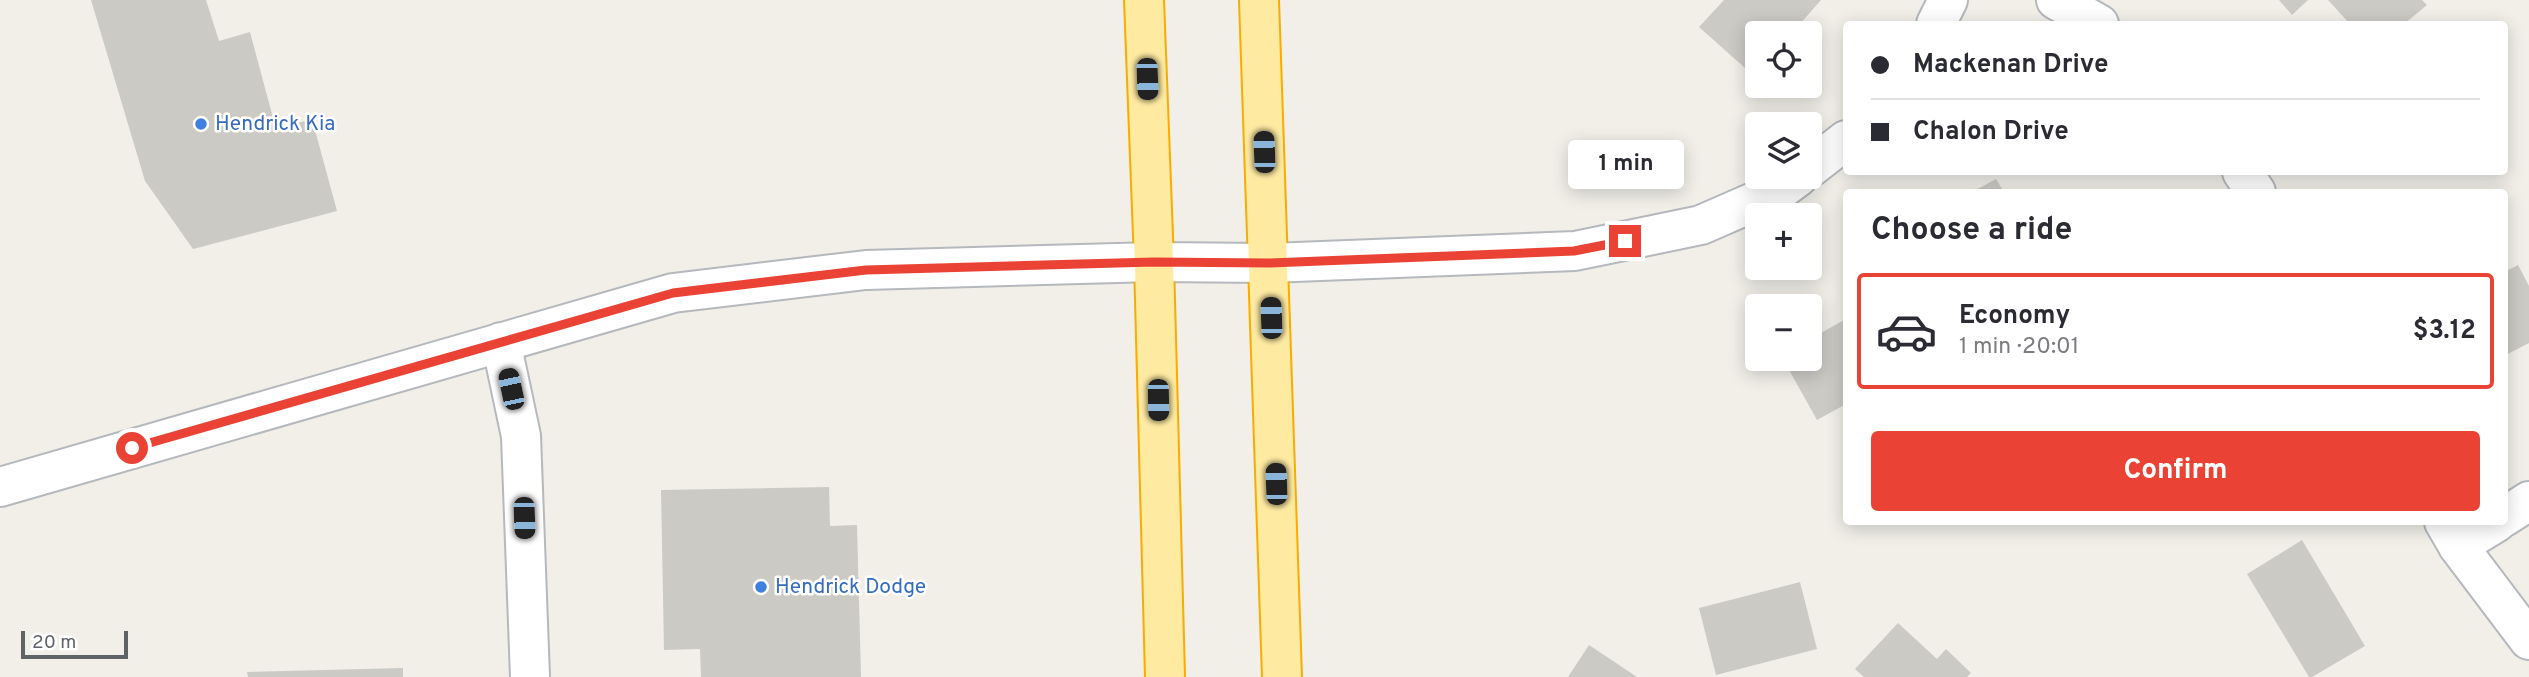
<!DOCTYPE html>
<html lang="en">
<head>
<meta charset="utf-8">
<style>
  :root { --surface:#fff; --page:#f2f2f3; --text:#2b2b33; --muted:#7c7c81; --line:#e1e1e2; --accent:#ea4335 }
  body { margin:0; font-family:Overpass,sans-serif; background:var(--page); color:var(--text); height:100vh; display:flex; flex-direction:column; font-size:26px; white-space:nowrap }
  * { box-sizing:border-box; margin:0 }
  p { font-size:23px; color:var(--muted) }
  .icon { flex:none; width:38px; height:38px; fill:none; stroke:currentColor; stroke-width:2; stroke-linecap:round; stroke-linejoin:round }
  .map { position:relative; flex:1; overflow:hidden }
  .drawer { position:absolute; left:1843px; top:189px; width:665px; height:336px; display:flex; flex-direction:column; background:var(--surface); border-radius:7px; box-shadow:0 4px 18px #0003 }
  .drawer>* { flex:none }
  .banner { position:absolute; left:1843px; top:21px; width:665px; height:154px; border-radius:7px; box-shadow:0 4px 18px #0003; display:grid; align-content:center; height:154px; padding:0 28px; background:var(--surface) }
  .fabs { position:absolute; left:1745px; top:21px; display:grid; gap:14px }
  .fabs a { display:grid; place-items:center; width:77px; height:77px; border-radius:7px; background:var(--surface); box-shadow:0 4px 18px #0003; font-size:35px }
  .scale { position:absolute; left:21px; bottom:18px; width:107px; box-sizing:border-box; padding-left:7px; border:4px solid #5f6368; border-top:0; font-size:19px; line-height:24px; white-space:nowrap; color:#5f6368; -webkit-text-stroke:5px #fff; paint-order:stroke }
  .end { position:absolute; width:32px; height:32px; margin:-16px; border:9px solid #ea4335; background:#fff; box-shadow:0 0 0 4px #fff }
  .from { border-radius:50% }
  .bubble { position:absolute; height:49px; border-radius:7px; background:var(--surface); box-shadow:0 4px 18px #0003; font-size:23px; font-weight:700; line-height:49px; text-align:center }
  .car { position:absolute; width:21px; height:42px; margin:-21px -10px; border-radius:9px; box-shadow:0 0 5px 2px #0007; background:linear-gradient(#222 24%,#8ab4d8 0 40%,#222 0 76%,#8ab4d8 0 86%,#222 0) }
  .banner b { display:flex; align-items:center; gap:24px; height:66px; font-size:26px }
  .banner b+b { border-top:2px solid var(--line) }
  .banner i { width:18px; height:18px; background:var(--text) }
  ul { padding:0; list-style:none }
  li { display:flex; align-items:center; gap:21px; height:116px; margin:0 14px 10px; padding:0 14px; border:4px solid transparent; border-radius:7px }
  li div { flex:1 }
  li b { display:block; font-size:26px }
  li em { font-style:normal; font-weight:700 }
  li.on { border-color:var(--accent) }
  li>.icon { width:63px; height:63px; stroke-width:1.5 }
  h2 { padding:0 28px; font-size:32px; line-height:84px }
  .button { display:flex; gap:14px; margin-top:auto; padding:14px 28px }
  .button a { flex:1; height:80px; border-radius:7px; background:var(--accent); color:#fff; font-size:28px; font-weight:700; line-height:80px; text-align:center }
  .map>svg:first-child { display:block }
</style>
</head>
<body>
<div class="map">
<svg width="2529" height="677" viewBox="0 0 2529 677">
  <rect width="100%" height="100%" fill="#f1efe8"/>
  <g fill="#cccac5">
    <path d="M91 0H206L219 41 250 32 276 129 312 119 337 211 193 249 145 181Z"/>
    <path d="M1724 0H1821L1792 33H1757V73L1754 76 1699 27Z"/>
    <path d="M2279 0H2308L2292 15Z"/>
    <path d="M2328 0H2422L2427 5 2404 24H2350Z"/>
    <path d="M1996 179 2004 192H1972Z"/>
    <path d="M2518 265 2529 286V343L2504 356V272Z"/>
    <path d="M1846 319V404L1817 420 1783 359H1810V339Z"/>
    <path d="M829 487 830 526 857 525 861 677H701L700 649 664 650 661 490Z"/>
    <path d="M2302 540 2365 646 2312 677H2309L2247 574Z"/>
    <path d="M1800 582 1817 649 1716 675 1699 608Z"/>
    <path d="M1898 623 1937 659 1946 649 1971 673 1967 677H1864L1855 669Z"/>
    <path d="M1589 645 1637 677H1568Z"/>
    <path d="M403 668V677H248L247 672Z"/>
  </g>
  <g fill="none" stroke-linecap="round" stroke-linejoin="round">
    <defs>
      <g id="minor">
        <path d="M2056 0 2099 24"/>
        <path d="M1936 24 1948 0"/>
        <path d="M1810 168 1846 140"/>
        <path d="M2242 172 2256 192"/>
        <path d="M1269 263 1575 251 1701 225 1779 191 1798 177"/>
        <path d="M501 342 521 436 530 677"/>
        <path d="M2504 517 2529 501"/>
        <path d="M2444 522 2458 546 2529 640"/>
        <path d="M2458 546 2497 522"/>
      </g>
      <path id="tertiary" d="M0 487 673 293 866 270 1154 262 1269 263"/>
      <g id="trunk">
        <path d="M1144 0 1154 262 1165 677"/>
        <path d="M1259 0 1282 677"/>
      </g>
    </defs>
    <use href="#minor" stroke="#b5b8bc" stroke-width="42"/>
    <use href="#tertiary" stroke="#b5b8bc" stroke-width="42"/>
    <use href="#trunk" stroke="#f9ab00" stroke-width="42"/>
    <use href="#minor" stroke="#fff" stroke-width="38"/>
    <use href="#tertiary" stroke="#fff" stroke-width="38"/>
    <use href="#trunk" stroke="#feeaa1" stroke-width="38"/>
  </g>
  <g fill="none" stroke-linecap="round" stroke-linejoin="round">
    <path stroke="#ea4335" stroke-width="9" d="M132 448 673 293 866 270 1154 262 1269 263 1574 251 1625 241"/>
  </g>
  <g fill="#3f7fe0" stroke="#fff" stroke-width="2.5">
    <circle cx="201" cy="124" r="7"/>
    <circle cx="761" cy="587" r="7"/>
  </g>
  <g text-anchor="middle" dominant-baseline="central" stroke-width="5" stroke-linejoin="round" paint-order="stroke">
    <g font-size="21" fill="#366cbe" stroke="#fff" text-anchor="start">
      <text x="215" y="124">Hendrick Kia</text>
      <text x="775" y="587">Hendrick Dodge</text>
    </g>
  </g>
</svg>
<div class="fabs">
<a><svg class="icon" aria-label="locate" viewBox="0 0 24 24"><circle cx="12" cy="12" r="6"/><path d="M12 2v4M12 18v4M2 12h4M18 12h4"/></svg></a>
<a><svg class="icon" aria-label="layers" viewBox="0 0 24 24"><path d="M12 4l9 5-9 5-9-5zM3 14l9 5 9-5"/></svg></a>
<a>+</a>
<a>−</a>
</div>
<div class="scale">20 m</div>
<i class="end from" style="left:132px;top:448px"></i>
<i class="end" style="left:1625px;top:241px"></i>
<div class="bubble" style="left:1568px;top:140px;width:116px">1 min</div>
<i class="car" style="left:1147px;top:79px;rotate:178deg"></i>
<i class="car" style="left:1264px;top:152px;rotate:358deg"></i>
<i class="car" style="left:1271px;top:318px;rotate:358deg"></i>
<i class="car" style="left:511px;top:389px;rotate:348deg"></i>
<i class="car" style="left:1158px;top:400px;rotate:179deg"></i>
<i class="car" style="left:1276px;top:484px;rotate:358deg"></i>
<i class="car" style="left:524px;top:518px;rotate:178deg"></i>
<div class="banner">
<b><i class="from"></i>Mackenan Drive</b>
<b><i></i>Chalon Drive</b>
</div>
<section class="drawer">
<h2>Choose a ride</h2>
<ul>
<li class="on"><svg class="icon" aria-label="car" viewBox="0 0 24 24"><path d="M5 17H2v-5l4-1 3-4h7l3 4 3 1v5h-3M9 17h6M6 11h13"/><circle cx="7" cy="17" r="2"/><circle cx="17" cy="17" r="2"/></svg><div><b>Economy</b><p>1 min · 20:01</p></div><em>$3.12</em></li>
</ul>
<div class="button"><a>Confirm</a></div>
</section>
</div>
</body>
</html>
